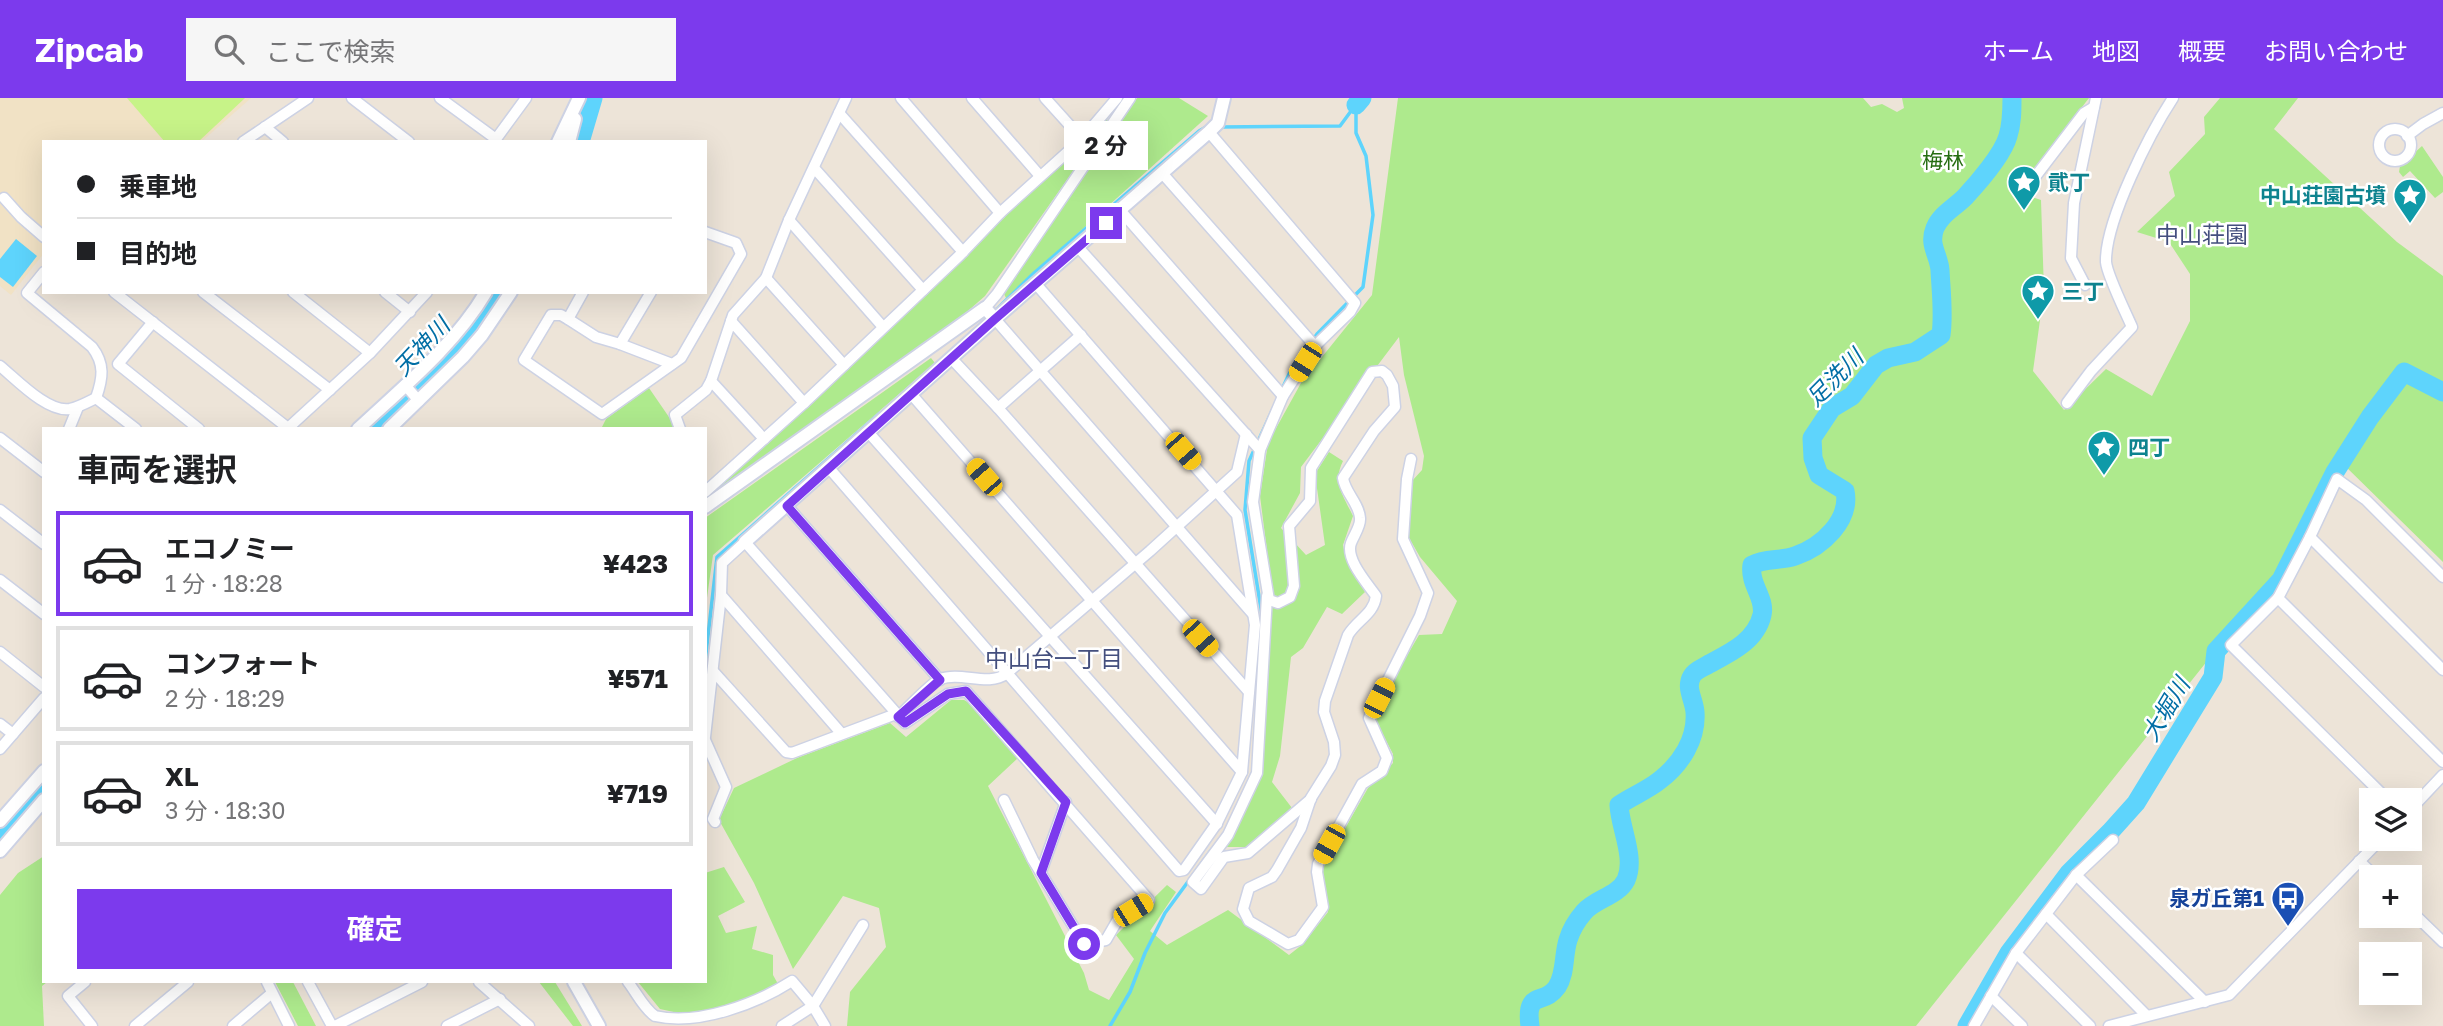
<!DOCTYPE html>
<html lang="ja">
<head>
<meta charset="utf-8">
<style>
  :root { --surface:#fff; --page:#f6f6f6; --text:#202124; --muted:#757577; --line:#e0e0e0; --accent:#7c3aed }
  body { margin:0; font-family:"Golos Text","Noto Sans JP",sans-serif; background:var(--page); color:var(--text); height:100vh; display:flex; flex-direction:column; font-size:26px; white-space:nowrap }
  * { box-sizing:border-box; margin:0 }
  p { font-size:23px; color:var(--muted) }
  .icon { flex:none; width:38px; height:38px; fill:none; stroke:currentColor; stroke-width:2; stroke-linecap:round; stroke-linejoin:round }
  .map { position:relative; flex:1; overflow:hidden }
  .side { position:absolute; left:42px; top:329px; width:665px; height:556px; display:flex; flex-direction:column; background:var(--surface); border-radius:0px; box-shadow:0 7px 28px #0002 }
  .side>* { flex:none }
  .hud { position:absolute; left:42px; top:42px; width:665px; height:154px; border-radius:0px; box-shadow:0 7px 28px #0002; display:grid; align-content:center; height:154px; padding:0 35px; background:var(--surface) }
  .fabs { position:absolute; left:2359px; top:690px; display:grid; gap:14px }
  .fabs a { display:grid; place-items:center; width:63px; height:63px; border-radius:0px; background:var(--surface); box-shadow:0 7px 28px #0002; font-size:35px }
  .end { position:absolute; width:32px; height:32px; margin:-16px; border:9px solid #7c3aed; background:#fff; box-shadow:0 0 0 4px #fff }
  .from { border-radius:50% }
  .bubble { position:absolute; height:49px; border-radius:0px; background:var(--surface); box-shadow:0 7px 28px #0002; font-size:23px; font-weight:700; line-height:49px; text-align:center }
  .car { position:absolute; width:21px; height:42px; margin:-21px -10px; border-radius:9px; box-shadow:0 0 5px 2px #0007; background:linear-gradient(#f5c518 24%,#345 0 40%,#f5c518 0 76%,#345 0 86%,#f5c518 0) }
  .hud b { display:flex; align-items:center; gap:24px; height:66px; font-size:26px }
  .hud b+b { border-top:2px solid var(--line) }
  .hud i { width:18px; height:18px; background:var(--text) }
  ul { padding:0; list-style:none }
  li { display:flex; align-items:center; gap:21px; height:105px; margin:0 14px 10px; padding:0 21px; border:4px solid var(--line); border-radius:0px }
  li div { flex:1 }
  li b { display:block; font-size:26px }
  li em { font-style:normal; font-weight:700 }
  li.active { border-color:var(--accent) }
  li>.icon { width:63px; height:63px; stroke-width:1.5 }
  h2 { padding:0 35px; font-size:32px; line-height:84px }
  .action { display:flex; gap:14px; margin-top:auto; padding:14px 35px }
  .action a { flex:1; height:80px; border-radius:0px; background:var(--accent); color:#fff; font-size:28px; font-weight:700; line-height:80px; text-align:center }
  header { display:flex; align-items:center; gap:42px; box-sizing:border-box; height:98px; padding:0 35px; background:var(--accent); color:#fff }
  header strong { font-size:33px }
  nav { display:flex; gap:38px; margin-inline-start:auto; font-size:24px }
  .search { width:490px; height:63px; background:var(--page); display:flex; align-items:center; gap:18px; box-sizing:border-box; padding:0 24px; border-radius:0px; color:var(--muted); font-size:26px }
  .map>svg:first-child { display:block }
</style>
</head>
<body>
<header>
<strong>Zipcab</strong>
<div class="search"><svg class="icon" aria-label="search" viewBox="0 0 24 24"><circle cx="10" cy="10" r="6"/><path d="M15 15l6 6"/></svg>ここで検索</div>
<nav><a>ホーム</a><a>地図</a><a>概要</a><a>お問い合わせ</a></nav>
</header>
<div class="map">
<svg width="2443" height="928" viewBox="0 0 2443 928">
  <rect width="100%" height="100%" fill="#ede4d8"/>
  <path fill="#f1e2c5" d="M0 0H251L201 44H44V155L11 197 0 188Z"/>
  <g fill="#aeea8d">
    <path d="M1137 0H1179L1208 18 1006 200 1004 196Z"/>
    <path d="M1398 0H1863L1871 9 1882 6 1897 14 1904 10 1902 0H2089L2016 94 2041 102 2044 193 2033 273 2064 312 2106 271 2152 298 2190 223V176L2169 144 2137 134 2175 98 2169 74 2205 36 2204 19 2220 0H2298L2274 31 2397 144 2443 178V464L2342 365 2267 488 1916 928H847L850 894 886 849 879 810 843 798 793 871 754 785 719 722 734 690 797 660 890 625 906 639 951 602H964L973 607 1019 659 988 688 1084 875 1089 892 1109 902 1134 861 1116 837 1167 787 1176 794 1150 833 1167 847 1228 812 1289 857 1303 846 1328 814 1322 771 1368 690 1393 665V656L1375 621 1401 568 1419 537 1442 536 1457 503 1420 459 1408 438 1412 383 1422 372 1424 358 1404 277 1399 239 1301 369 1300 395 1281 430 1306 457 1325 447 1315 376 1329 354 1343 363C1332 384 1344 399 1353 418L1343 447 1346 461 1365 494 1342 516 1327 509 1303 550 1291 559 1280 658 1272 684 1292 710 1247 749H1225L1263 674 1271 484 1260 398 1268 345 1301 285 1372 197Z"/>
    <path d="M1108 19 1105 28 985 198 961 219 714 394Z"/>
    <path d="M2422 48 2443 79V94L2435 100 2410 73 2403 79 2399 74 2400 68Z"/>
    <path d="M931 260 935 265 713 457 705 514V420Z"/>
    <path d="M649 290 671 322 675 331H601L606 321Z"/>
    <path d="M44 758V884H47L42 888 44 928H0V797L18 775Z"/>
    <path d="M724 769 745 804 718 818 726 835 757 828 752 851 773 857V877L778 886 746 903 701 920 660 911 638 884H705V775Z"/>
    <path d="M275 884H293L316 928H298Z"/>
    <path d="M539 884H555L582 928H573Z"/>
  </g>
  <path fill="#c7f388" d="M127 0H245L198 44H165Z"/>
  <path fill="#5ed4fc" d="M16 141 37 158 13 189 0 179V161Z"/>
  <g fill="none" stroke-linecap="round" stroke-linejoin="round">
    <g stroke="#5ed4fc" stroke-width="3.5">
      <path d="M1221 29 1340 28 1354 9"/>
      <path d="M996 212 1034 175 1199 33 1206 29"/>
      <path d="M1262 517 1245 412 1249 363 1289 276 1317 236 1363 189 1373 117 1366 58 1356 35V7"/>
      <path d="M705 564 717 459 880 315"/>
      <path d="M1110 928 1130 894 1145 855 1165 815 1212 751"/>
    </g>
    <g stroke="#5ed4fc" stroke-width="19">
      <path d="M1356 7 1362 0"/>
      <path d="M580 44 593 0"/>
      <path d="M373 331 452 255 498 194"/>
      <path d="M5 733 44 687"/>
      <path d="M1530 928C1525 891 1544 908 1557 889 1566 875 1563 858 1568 842 1571 832 1577 822 1584 814 1595 801 1618 798 1626 782 1636 760 1620 730 1619 707 1632 698 1648 692 1660 682 1681 666 1697 641 1695 614 1694 601 1685 590 1692 578 1695 572 1703 570 1709 566 1730 555 1756 543 1762 517 1766 500 1749 487 1752 467 1765 460 1781 463 1795 458 1822 449 1851 422 1845 393L1819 377 1813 360 1812 340 1832 310 1852 298 1876 267 1888 260 1915 254 1941 237C1944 216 1941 193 1940 172 1939 157 1928 147 1935 130 1941 116 1954 110 1965 99 1978 85 2003 56 2008 38 2012 25 2012 13 2012 0"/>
      <path d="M1967 928 2009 855 2069 775 2110 734 2136 705 2213 579 2216 553 2281 482 2335 374 2370 319 2404 274 2443 294"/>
    </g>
    <defs>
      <g id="street">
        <path d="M352 0 409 44"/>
        <path d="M440 0 496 41 526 0"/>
        <path d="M901 0 1000 115"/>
        <path d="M972 0 1040 78"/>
        <path d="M1045 0 1082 41"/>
        <path d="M839 15 963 154"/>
        <path d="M265 29 283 44"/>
        <circle cx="2395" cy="47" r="16"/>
        <path d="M1209 34 1355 205 1350 214 1315 248 1283 298 1260 352 1253 404 1269 502 1278 505 1290 499 1294 488 1289 428 1310 403 1311 370 1372 274 1382 273 1387 277 1393 288 1395 309 1374 333 1343 380C1345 395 1359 405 1360 420 1361 428 1354 437 1351 445 1345 461 1367 485 1376 498 1374 516 1357 522 1348 537L1325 603 1324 614 1334 644 1335 657 1331 668 1311 700 1301 730 1277 772 1272 779 1249 790 1243 811 1249 823 1288 846 1299 842 1323 809 1317 774 1318 766 1362 686 1382 673 1387 660 1369 620 1420 518 1428 495 1403 441 1407 381 1411 361"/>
        <path d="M2407 38 2423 26 2443 15"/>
        <path d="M243 44 308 0"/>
        <path d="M815 71 923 192"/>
        <path d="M1162 75 1315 248"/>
        <path d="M2022 96 2084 15 2094 9"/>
        <path d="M4 100 21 119 44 139"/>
        <path d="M1120 112 1283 298"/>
        <path d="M789 122 883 229"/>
        <path d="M1078 149 1260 352"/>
        <path d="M44 174 27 195 92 249C105 266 103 280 96 300"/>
        <path d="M766 180 844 267"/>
        <path d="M2085 187 2071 160 2074 105 2096 0"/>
        <path d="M114 194 288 330"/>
        <path d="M203 194 330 292"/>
        <path d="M293 194 370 255"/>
        <path d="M385 194 410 214"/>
        <path d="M583 194 568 221 561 217H551L524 262 602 316 681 260 741 156 736 145 705 134"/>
        <path d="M985 210 997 196 1130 0"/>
        <path d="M568 221 596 239 620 246 651 194"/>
        <path d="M995 221 1252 515"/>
        <path d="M731 223 804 305"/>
        <path d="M153 224 118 266 199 331"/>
        <path d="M620 246 672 266"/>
        <path d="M952 261 998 310 1249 594"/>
        <path d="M0 268C17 282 48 315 70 311 79 309 88 304 96 300L136 331"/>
        <path d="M405 287 419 303"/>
        <path d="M912 297 1242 674"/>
        <path d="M2067 305 2091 273 2132 229C2126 215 2107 177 2106 164 2105 123 2150 35 2173 0"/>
        <path d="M998 310 1081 237"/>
        <path d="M69 331 78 309"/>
        <path d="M287 331 370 255 427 194"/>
        <path d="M680 331 675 317 706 292 711 283"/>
        <path d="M869 335 1217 726"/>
        <path d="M0 340 44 374"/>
        <path d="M764 341 711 283 733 217 766 180 789 122 846 0"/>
        <path d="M829 370 1179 773 1184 772 1217 725 1242 674 1255 527 1237 417 1036 186"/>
        <path d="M705 394 804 305 960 157 1000 115 1082 41 1117 0"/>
        <path d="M787 408 940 582"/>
        <path d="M0 412 44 446"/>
        <path d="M2443 479 2366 402 2337 381 2310 439 2443 572"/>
        <path d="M0 482 44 516"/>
        <path d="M721 497 841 635"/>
        <path d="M1267 498 1257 675 1228 737 1193 784 1201 791 1224 759 1248 755 1311 701"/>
        <path d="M2278 500 2310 439"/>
        <path d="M0 554 44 589"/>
        <path d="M713 573 786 654 792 655 896 616"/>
        <path d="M898 619C908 610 930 586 940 581 961 573 988 589 1006 576L1150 453 1237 374 1246 336"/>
        <path d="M0 626 13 636"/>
        <path d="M705 639 721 497 722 465 745 444 905 625 948 596 966 593 1149 802 1117 823 1106 842 1084 846 1033 762 1004 702"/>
        <path d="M705 642 726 689 713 721 715 724"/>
        <path d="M0 651 44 600"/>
        <path d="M2388 702 2231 547 2278 500 2443 664"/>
        <path d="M2410 712 2443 677"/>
        <path d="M2359 763 2376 779"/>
        <path d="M1041 774 1066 704"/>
        <path d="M2076 777 2113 742"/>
        <path d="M2410 812 2443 844"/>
        <path d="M2046 816 2146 917"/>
        <path d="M2016 855 2090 928"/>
        <path d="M85 884 68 898 92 928"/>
        <path d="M267 884 289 928"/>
        <path d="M308 884 332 928"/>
        <path d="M479 884 529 928"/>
        <path d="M628 884C636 894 644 911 655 918 698 928 756 906 792 883L813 908 863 827"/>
        <path d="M1991 898 2022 928"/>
        <path d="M135 928 188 884"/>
        <path d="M233 928 272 895"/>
        <path d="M335 928 422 884"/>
        <path d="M447 928 500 901"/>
        <path d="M782 928 813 908 825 928"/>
        <path d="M1974 928 2016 855 2076 777 2205 904"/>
        <path d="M2109 928 2229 897 2382 740"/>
      </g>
      <g id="secondary">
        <path d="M558 44 579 0"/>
        <path d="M569 44 575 21"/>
        <path d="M358 331C403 289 454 248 486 194"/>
        <path d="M389 331 463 259 482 237 511 194"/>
        <path d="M705 409 985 210 995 221 1209 34 1218 25 1224 0"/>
        <path d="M745 444 995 221"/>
        <path d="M0 723 44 673"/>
        <path d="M0 753 44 702"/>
        <path d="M574 884 599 928"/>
      </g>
    </defs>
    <use href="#street" stroke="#cdd2e4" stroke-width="13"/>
    <use href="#secondary" stroke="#cdd2e4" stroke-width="16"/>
    <use href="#street" stroke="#fff" stroke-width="10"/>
    <use href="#secondary" stroke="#fff" stroke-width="12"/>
  </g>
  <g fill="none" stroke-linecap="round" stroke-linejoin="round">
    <path stroke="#7c3aed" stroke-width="9" d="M1084 846 1041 775 1066 704 966 593 948 596 905 625 898 619 940 582 787 408 995 221 1106 125"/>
  </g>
  <defs>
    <symbol id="sight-pin" viewBox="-11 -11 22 30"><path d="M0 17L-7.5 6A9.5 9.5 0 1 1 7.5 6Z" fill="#0f9aa8" stroke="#fff"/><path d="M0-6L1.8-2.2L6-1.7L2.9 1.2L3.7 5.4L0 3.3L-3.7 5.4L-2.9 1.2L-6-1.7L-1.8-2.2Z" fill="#fff"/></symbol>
    <symbol id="bus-pin" viewBox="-11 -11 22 30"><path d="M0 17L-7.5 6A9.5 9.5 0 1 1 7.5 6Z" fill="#1a4fb4" stroke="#fff"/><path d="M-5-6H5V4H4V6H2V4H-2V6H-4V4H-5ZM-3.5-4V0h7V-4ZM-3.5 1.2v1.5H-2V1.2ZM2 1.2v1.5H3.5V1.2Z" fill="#fff"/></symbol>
  </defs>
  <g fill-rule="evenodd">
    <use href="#sight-pin" x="2005" y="65" width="38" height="52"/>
    <use href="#sight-pin" x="2391" y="78" width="38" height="52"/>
    <use href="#sight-pin" x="2019" y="174" width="38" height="52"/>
    <use href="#sight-pin" x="2085" y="330" width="38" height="52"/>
    <use href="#bus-pin" x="2269" y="781" width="38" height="52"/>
  </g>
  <g text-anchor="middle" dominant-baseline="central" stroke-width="5" stroke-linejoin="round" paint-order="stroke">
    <g font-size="21" fill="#256d11" stroke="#fff">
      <text x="1943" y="62">梅林</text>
    </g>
    <g font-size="21" font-weight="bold" fill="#0d838f" stroke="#fff" text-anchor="start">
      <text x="2048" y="84">貮丁</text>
      <text x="2386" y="97" text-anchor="end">中山荘園古墳</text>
      <text x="2062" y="193">三丁</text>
      <text x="2128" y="349">四丁</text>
    </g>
    <g font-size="21" font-weight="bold" fill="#164399" stroke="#fff" text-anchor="end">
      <text x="2264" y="800">泉ガ丘第1</text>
    </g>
    <g font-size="23" fill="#444f7e" stroke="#fff">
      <text x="2202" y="136">中山荘園</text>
      <text x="1054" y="560">中山台一丁目</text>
    </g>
    <g font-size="23" font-style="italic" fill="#006ea5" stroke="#fff">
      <text transform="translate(421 248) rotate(-47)">天神川</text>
      <text transform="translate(1834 279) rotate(-45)">足洗川</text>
      <text transform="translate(2165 611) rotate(-59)">大堀川</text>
    </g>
  </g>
</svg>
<div class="fabs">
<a><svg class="icon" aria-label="layers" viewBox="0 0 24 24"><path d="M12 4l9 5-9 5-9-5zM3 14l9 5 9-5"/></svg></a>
<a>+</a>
<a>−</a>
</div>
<i class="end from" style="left:1084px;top:846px"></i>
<i class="end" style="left:1106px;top:125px"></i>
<div class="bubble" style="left:1064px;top:23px;width:84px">2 分</div>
<i class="car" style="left:1305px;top:264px;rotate:212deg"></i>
<i class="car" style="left:1183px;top:353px;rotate:139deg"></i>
<i class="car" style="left:984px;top:379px;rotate:319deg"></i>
<i class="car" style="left:1200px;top:540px;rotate:138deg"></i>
<i class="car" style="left:1379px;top:600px;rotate:27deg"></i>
<i class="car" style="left:1329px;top:746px;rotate:209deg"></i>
<i class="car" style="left:1133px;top:812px;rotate:58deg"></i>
<div class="hud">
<b><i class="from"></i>乗車地</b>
<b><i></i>目的地</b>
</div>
<section class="side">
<h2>車両を選択</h2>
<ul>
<li class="active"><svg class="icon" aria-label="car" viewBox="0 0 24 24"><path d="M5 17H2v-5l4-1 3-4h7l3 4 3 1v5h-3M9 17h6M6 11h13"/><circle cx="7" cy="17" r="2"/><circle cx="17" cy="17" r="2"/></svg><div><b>エコノミー</b><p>1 分 · 18:28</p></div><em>¥423</em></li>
<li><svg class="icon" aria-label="car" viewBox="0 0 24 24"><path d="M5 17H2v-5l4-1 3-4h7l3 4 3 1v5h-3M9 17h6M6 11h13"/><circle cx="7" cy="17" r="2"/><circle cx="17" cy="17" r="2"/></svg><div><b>コンフォート</b><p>2 分 · 18:29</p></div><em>¥571</em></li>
<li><svg class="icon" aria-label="car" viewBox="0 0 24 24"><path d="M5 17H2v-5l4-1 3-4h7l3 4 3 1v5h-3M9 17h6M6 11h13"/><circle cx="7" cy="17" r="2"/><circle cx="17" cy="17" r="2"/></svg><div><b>XL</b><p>3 分 · 18:30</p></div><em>¥719</em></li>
</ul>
<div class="action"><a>確定</a></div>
</section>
</div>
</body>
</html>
